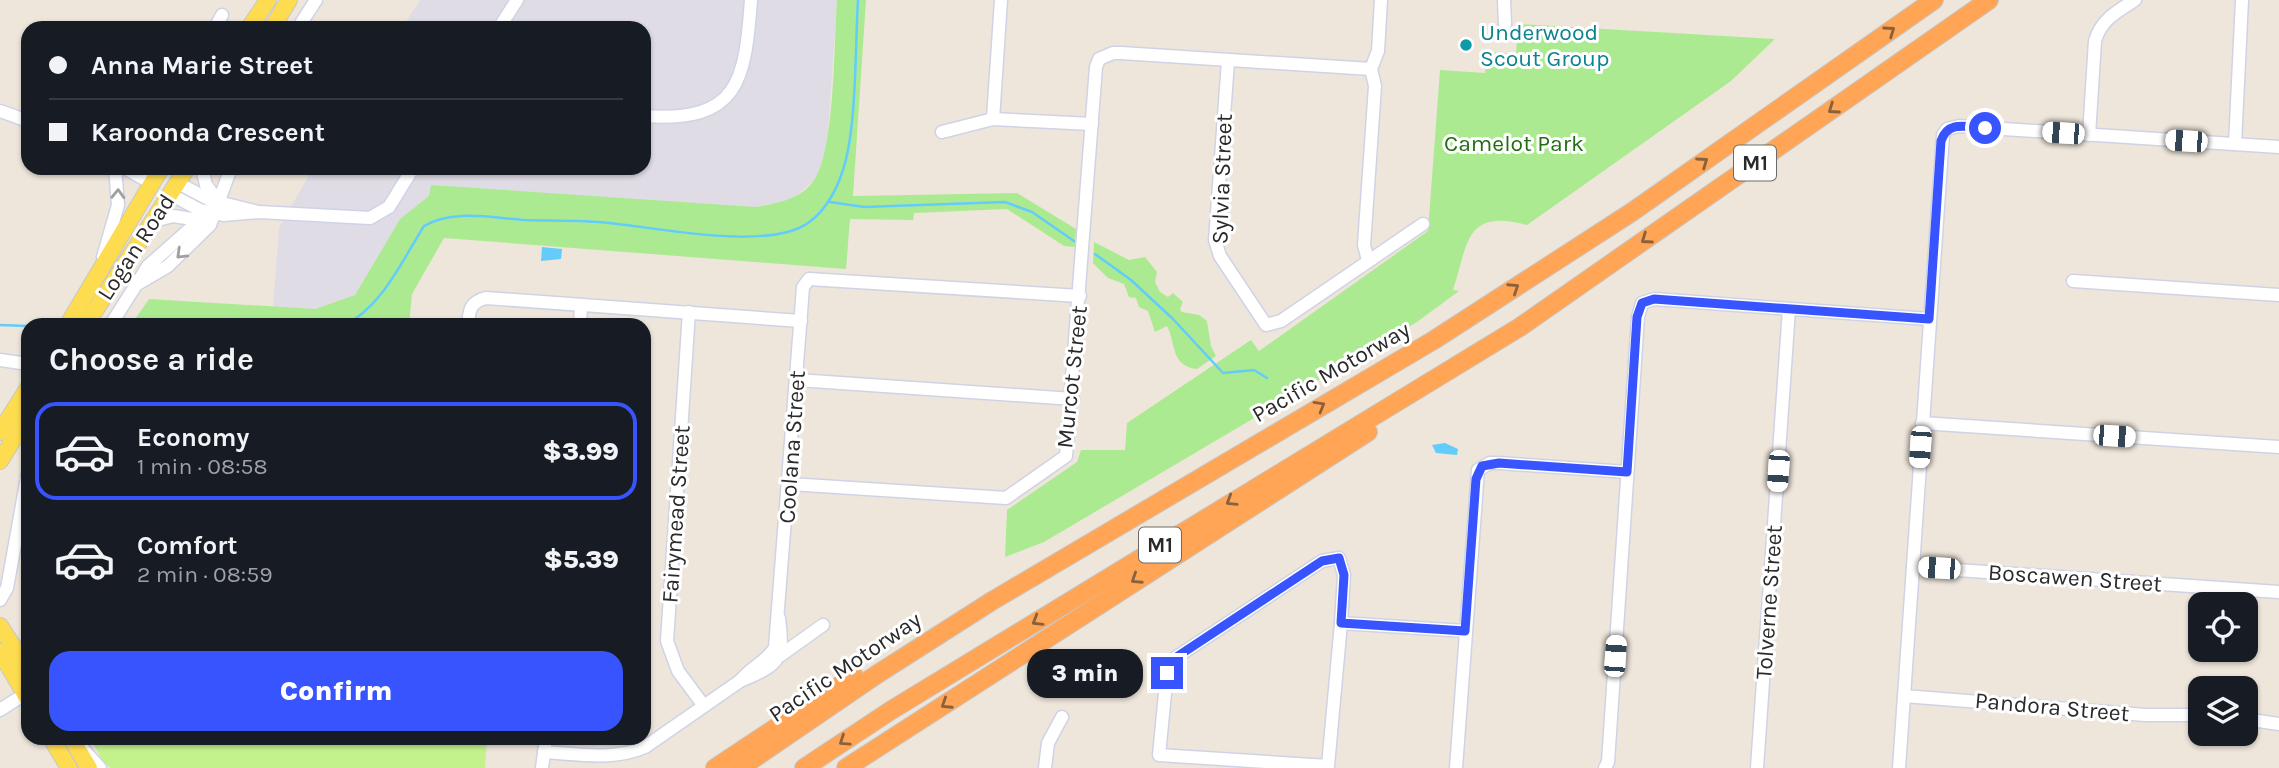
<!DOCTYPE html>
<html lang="en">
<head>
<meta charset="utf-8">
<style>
  :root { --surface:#171b24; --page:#242831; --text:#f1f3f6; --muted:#9ea1a6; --line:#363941; --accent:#3754ff }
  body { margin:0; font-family:Karla,sans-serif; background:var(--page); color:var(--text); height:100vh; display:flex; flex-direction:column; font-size:26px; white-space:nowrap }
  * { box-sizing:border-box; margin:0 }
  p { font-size:23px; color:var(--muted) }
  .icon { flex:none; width:38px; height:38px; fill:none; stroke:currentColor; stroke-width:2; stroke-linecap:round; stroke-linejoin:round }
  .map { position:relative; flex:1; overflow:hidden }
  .side { position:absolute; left:21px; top:318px; width:630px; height:427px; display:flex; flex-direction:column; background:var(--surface); border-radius:21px; box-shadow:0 2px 5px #0004 }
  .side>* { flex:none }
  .guide { position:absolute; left:21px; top:21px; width:630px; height:154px; border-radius:21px; box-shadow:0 2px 5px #0004; display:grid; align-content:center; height:154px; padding:0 28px; background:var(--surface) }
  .tools { position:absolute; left:2188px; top:592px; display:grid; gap:14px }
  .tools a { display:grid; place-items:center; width:70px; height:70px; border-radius:14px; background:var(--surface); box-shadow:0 2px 5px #0004; font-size:35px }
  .end { position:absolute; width:32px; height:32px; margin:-16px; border:9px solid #3754ff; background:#fff; box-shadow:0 0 0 4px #fff }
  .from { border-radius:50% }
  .bubble { position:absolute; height:49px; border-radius:21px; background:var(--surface); box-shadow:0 2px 5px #0004; font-size:23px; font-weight:800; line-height:49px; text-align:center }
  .car { position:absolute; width:21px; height:42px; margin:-21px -10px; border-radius:9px; box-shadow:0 0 5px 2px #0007; background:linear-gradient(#fff 24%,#345 0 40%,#fff 0 76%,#345 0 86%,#fff 0) }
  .guide b { display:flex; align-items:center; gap:24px; height:66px; font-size:26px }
  .guide b+b { border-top:2px solid var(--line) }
  .guide i { width:18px; height:18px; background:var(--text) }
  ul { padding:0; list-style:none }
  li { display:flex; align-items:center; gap:21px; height:98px; margin:0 14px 10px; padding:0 14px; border:4px solid transparent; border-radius:21px }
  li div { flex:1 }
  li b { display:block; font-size:26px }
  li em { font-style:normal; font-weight:800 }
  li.selected { border-color:var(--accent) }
  li>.icon { width:63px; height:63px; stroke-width:1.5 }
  h2 { padding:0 28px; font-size:32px; line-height:84px }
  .cta { display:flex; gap:14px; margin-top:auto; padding:14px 28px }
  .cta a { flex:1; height:80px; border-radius:21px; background:var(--accent); color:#fff; font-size:28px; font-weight:800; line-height:80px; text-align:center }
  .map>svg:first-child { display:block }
</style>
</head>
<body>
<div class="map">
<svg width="2279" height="768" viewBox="0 0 2279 768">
  <rect width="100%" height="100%" fill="#eee6db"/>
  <path fill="#dfdce5" d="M420 0H837L827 147 816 179 790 201 756 207 430 196 400 219 355 295 315 309 273 308 279 228 313 168H644V28H402Z"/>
  <g fill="#acea92">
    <path d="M837 0H866L853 196 1017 193 1076 229 1075 247 1064 246 1007 209 914 213 913 220 850 219 846 269 444 238 412 294 409 325H131L149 299 315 309 355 295 400 219 429 196 431 185 756 207C778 203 804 199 816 177 835 144 834 42 837 0Z"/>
    <path d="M1518 24 1775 39 1731 81 1527 225C1464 208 1468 245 1453 290L1459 291 1417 322 1044 542 1005 557 1007 510 1077 462 1081 450H1125L1127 423 1251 340 1259 351 1428 231 1440 70 1485 73 1487 52 1516 54Z"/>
    <path d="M1094 242 1129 260 1145 257 1157 272 1155 282 1160 292 1168 297 1173 293 1183 302 1180 309 1182 312 1199 315 1207 321 1211 346 1216 356 1197 369C1170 366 1176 343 1167 326L1155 332 1148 311 1139 307 1136 298 1129 297 1124 284 1108 278 1093 263Z"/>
  </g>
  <g fill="#c3f28c">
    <path d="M28 559V619L21 606Z"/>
    <path d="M91 739H487L485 768H111L103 762Z"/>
  </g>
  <g fill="#63ccfa">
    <path d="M542 247 562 249 561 259 541 261Z"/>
    <path d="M1445 443 1458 449 1457 455 1436 453 1432 445Z"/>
  </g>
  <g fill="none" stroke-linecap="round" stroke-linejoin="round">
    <g stroke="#63ccfa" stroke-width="2.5">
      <path d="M830 202 864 207 1005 202 1032 212 1074 241"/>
      <path d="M1095 254 1131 280 1173 319 1223 373 1254 370 1267 378"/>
      <path d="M0 325 28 326"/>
      <path d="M343 326C382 307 402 261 424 226 453 209 492 218 524 220 552 221 580 220 609 223 659 228 754 248 799 228 822 218 836 192 843 170 857 127 855 47 858 0"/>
    </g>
    <defs>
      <g id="minor">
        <path d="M1504 0 1505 24"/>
        <path d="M215 28 222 15"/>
        <path d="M298 28 316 0"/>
        <path d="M499 28 517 0"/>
        <path d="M1228 61 1215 240 1220 256 1266 325 1281 321 1423 224"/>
        <path d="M0 111 28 121"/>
        <path d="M644 116C739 123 745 81 751 0"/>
        <path d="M993 119 1001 0"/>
        <path d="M942 132 993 119 1092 124"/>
        <path d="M2089 135 2095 41C2101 20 2116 12 2135 0"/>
        <path d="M2235 144 2242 0"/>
        <path d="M125 168 151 183"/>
        <path d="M202 168 206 185 219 202"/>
        <path d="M178 183 210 200 258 212"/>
        <path d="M170 194 200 210 223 215 259 212 370 218 389 207 413 168"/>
        <path d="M154 221 173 216 199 220"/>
        <path d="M103 257 118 205 115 168"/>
        <path d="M1368 260 1364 245 1375 86 1371 69 1378 51 1381 0"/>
        <path d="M2073 281 2279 295"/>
        <path d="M139 283 168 266 210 225 231 168"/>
        <path d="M689 312 667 641 678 671 704 706"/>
        <path d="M110 326 148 266 219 203"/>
        <path d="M468 326C469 310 470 302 486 298L801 321"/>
        <path d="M580 326 581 305"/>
        <path d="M0 360 28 364"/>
        <path d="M797 380 1073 399"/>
        <path d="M1922 423 2279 447"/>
        <path d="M790 484 1006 498 1066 456 1096 67 1099 59 1113 53H1121L1371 69"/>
        <path d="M1339 558 1344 575 1341 623 1328 766 1159 755 1167 673 1175 658 1322 561Z"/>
        <path d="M1913 567 2279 592"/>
        <path d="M0 600 7 588 28 472"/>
        <path d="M779 618C784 660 781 664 740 681 750 668 769 660 775 647L803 287 809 279 1080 296"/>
        <path d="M1341 623 1465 631"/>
        <path d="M778 653 781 655 823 625"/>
        <path d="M1904 696 2145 715H2200"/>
        <path d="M0 710 28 692"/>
        <path d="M2245 719 2279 724"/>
        <path d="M83 749 100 768"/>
        <path d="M544 752C578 754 613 761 645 747L740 681"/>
        <path d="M542 768 546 738"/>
        <path d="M1045 768 1048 743 1062 717"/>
        <path d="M1456 768 1478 470 1490 463H1499L1627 472"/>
        <path d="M1605 768 1608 762 1638 317 1642 303 1654 299 1929 319"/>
        <path d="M1757 768 1789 309"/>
        <path d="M1899 768 1943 135 1947 129 1959 126 2279 147"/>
      </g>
      <g id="major">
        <path d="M249 28 268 0"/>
        <path d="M272 28 289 0"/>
        <path d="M67 326 161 168"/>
        <path d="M85 326 187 168"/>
        <path d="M0 432 28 388"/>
        <path d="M0 461 28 416"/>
        <path d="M0 626 28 669"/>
        <path d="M0 652 28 699"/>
        <path d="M51 738 69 768"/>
        <path d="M71 738 89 768"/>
      </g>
      <g id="highway">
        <path d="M715 768 854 676"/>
        <path d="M740 768 876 675 992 601 1434 340 1632 212 1934 0"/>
        <path d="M804 768 890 711 1520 327 1989 0"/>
        <path d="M846 768 1368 432"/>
      </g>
    </defs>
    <use href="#minor" stroke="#d0d3e5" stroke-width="15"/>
    <use href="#major" stroke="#c8c8c8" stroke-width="18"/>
    <use href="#highway" stroke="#c8c8c8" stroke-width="20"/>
    <use href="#minor" stroke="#fff" stroke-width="12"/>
    <use href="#major" stroke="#fedc50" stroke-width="16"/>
    <use href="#highway" stroke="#ffa555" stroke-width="18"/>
  </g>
  <defs><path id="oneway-chevron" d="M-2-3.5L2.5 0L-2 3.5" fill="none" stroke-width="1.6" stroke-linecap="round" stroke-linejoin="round" transform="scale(1.75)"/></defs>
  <g stroke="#8a613d">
    <use href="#oneway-chevron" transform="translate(1890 31) rotate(-35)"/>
    <use href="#oneway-chevron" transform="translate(1833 109) rotate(145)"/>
    <use href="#oneway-chevron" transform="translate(1703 162) rotate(-35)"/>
    <use href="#oneway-chevron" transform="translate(1646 239) rotate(145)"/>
    <use href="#oneway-chevron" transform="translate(1514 288) rotate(-33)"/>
    <use href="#oneway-chevron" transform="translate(1320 406) rotate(-30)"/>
    <use href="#oneway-chevron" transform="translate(1231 501) rotate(148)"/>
    <use href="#oneway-chevron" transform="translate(1136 579) rotate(147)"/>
    <use href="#oneway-chevron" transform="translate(1037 621) rotate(149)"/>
    <use href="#oneway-chevron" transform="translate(946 704) rotate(147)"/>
    <use href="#oneway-chevron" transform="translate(844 741) rotate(146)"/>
  </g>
  <g stroke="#9f9f9f">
    <use href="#oneway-chevron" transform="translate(118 194) rotate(-88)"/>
    <use href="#oneway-chevron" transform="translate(181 254) rotate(136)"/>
  </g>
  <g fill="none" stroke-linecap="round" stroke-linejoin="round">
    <path stroke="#3754ff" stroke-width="9" d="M1167 673 1175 658 1322 561 1339 558 1344 575 1341 623 1465 631 1476 479 1482 466 1499 463 1627 472 1637 317 1642 303 1654 299 1929 319 1941 141C1948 120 1967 127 1985 128"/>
  </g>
  <circle fill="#0f9aa8" stroke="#fff" stroke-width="2.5" cx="1466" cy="45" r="7"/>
  <g text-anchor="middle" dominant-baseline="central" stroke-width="6" stroke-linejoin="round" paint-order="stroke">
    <g fill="#fff" stroke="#6a6a6a" stroke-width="2">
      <rect x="1734" y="145.5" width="42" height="35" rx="5"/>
      <rect x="1139" y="527.5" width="42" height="35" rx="5"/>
    </g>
    <g font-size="21" font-weight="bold" fill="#2a2a2a">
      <text x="1755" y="163">M1</text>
      <text x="1160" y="545">M1</text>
    </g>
    <g font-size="23" fill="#0d838f" stroke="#fff" text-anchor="start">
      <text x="1480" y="32">Underwood<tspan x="1480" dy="26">Scout Group</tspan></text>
    </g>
    <g font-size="23" fill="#226f13" stroke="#fff">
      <text x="1514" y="143">Camelot Park</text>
    </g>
    <g font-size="23" fill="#2a2a2a" stroke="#fff">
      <text transform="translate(1222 179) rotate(-88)">Sylvia Street</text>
      <text transform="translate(136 247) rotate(-57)">Logan Road</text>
      <text transform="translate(1331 372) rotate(-30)">Pacific Motorway</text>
      <text transform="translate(1072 377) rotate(-84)">Murcot Street</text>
      <text transform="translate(792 447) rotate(-86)">Coolana Street</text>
      <text transform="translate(676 514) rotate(-86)">Fairymead Street</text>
      <text transform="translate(2075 578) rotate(4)">Boscawen Street</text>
      <text transform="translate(1769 602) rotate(-86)">Tolverne Street</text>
      <text transform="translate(845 667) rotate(-34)">Pacific Motorway</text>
      <text transform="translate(2052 707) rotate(5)">Pandora Street</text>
    </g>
  </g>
</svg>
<div class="tools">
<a><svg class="icon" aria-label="locate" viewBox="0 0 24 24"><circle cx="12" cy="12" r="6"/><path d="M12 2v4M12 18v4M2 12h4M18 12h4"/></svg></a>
<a><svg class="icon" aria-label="layers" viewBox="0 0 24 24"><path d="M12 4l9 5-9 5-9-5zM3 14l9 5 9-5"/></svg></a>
</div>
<i class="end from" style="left:1985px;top:128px"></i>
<i class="end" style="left:1167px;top:673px"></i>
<div class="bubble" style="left:1027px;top:649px;width:116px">3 min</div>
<i class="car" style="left:2063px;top:133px;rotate:274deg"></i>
<i class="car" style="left:2186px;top:141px;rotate:274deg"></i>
<i class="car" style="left:2114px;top:436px;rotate:94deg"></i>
<i class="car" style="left:1920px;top:447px;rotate:184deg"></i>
<i class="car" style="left:1778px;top:471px;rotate:184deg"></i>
<i class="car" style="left:1939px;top:568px;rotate:274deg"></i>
<i class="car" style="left:1615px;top:656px;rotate:4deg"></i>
<div class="guide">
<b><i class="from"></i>Anna Marie Street</b>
<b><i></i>Karoonda Crescent</b>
</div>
<section class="side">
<h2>Choose a ride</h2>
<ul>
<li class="selected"><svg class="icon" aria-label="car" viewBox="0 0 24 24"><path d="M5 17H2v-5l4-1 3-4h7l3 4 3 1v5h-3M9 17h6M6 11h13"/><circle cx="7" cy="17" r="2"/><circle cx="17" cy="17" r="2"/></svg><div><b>Economy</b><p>1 min · 08:58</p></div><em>$3.99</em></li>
<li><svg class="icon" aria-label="car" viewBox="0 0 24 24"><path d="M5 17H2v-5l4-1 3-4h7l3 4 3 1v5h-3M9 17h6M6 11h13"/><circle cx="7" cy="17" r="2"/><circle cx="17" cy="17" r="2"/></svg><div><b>Comfort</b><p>2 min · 08:59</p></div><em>$5.39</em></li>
</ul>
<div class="cta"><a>Confirm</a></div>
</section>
</div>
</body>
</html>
